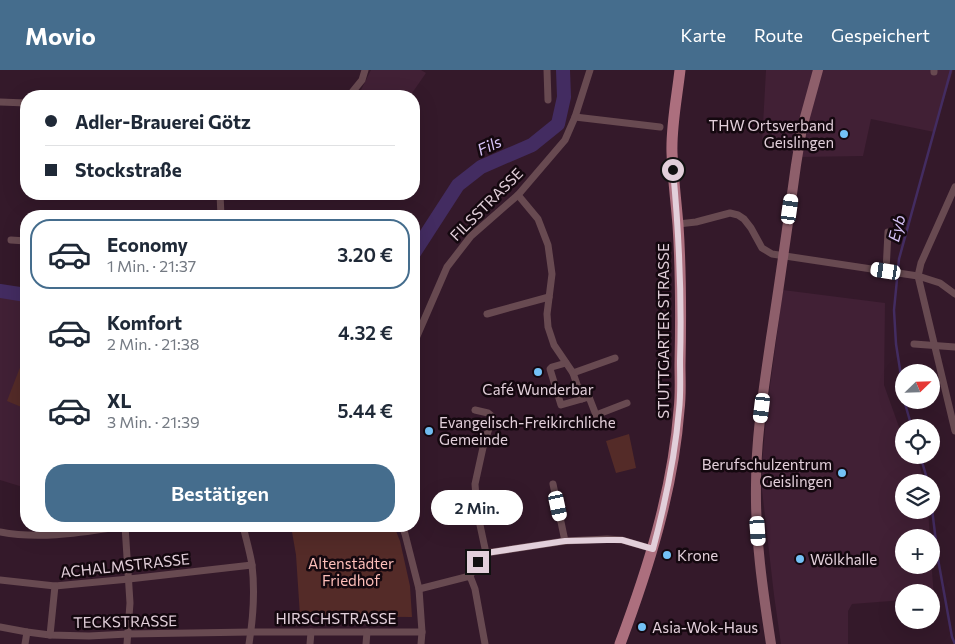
<!DOCTYPE html>
<html lang="de">
<head>
<meta charset="utf-8">
<style>
  :root { --surface:#fff; --page:#f2f2f3; --text:#1f2937; --muted:#747a83; --line:#e0e1e3; --accent:#456d8d }
  body { margin:0; font-family:Commissioner,sans-serif; background:var(--page); color:var(--text); height:100vh; display:flex; flex-direction:column; font-size:19px; white-space:nowrap }
  * { box-sizing:border-box; margin:0 }
  p { font-size:16px; color:var(--muted) }
  .icon { flex:none; width:28px; height:28px; fill:none; stroke:currentColor; stroke-width:2; stroke-linecap:round; stroke-linejoin:round }
  .map { position:relative; flex:1; overflow:hidden }
  .side { position:absolute; left:20px; top:140px; width:400px; height:322px; display:flex; flex-direction:column; background:var(--surface); border-radius:20px; box-shadow:0 5px 20px #0002 }
  .side>* { flex:none }
  .hud { position:absolute; left:20px; top:20px; width:400px; height:110px; border-radius:20px; box-shadow:0 5px 20px #0002; display:grid; align-content:center; height:110px; padding:0 25px; background:var(--surface) }
  .needle { width:32px; rotate:67deg }
  .fabs { position:absolute; left:895px; top:294px; display:grid; gap:10px }
  .fabs a { display:grid; place-items:center; width:45px; height:45px; border-radius:50%; background:var(--surface); box-shadow:0 5px 20px #0002; font-size:25px }
  .end { position:absolute; width:22px; height:22px; margin:-11px; border:6px solid #e2cfda; background:#111; box-shadow:0 0 0 2px #111 }
  .from { border-radius:50% }
  .bubble { position:absolute; height:35px; border-radius:18px; background:var(--surface); box-shadow:0 5px 20px #0002; font-size:16px; font-weight:600; line-height:35px; text-align:center }
  .car { position:absolute; width:15px; height:30px; margin:-15px -8px; border-radius:6px; box-shadow:0 0 4px 1px #0007; background:linear-gradient(#fff 24%,#345 0 40%,#fff 0 76%,#345 0 86%,#fff 0) }
  .hud b { display:flex; align-items:center; gap:18px; height:48px; font-size:19px }
  .hud b+b { border-top:1px solid var(--line) }
  .hud i { width:12px; height:12px; background:var(--text) }
  ul { padding:9px 0 0; list-style:none }
  li { display:flex; align-items:center; gap:15px; height:70px; margin:0 10px 8px; padding:0 15px; border:2px solid transparent; border-radius:20px }
  li div { flex:1 }
  li b { display:block; font-size:19px }
  li em { font-style:normal; font-weight:600 }
  li.on { border-color:var(--accent) }
  li>.icon { width:45px; height:45px; stroke-width:1.5 }
  .button { display:flex; gap:10px; margin-top:auto; padding:10px 25px }
  .button a { flex:1; height:58px; border-radius:20px; background:var(--accent); color:#fff; font-size:20px; font-weight:600; line-height:58px; text-align:center }
  header { display:flex; align-items:center; gap:30px; box-sizing:border-box; height:70px; padding:0 25px; background:var(--accent); color:#fff }
  header strong { font-size:24px }
  nav { display:flex; gap:28px; margin-inline-start:auto; font-size:18px }
  .map>svg:first-child { display:block }
</style>
</head>
<body>
<header>
<strong>Movio</strong>
<nav><a>Karte</a><a>Route</a><a>Gespeichert</a></nav>
</header>
<div class="map">
<svg width="955" height="574" viewBox="0 0 955 574">
  <rect width="100%" height="100%" fill="#34192a"/>
  <g fill="#412035">
    <path d="M371 0H421L426 3 410 26H358Z"/>
    <path d="M766 0H953L934 62 871 49 863 86 800 87 786 77 762 73Z"/>
    <path d="M0 219 15 220 26 231V418L0 410Z"/>
    <path d="M783 220 885 233 884 315 904 371V385H913L919 393 924 412H904V440H928L930 467 904 468V495H931V487L934 528H931V522H904V530L852 534 848 541V574H781L774 525 762 420V393L767 338Z"/>
  </g>
  <g fill="#542b28">
    <path d="M26 282V339L7 331Z"/>
    <path d="M629 364 636 398 616 403 606 371Z"/>
    <path d="M291 456H394L400 471 410 516 412 547 300 546 296 485Z"/>
  </g>
  <g fill="none" stroke-linecap="round" stroke-linejoin="round">
    <g stroke="#432c61" stroke-width="2.5">
      <path d="M904 325 896 274 894 240 899 189 951 0"/>
      <path d="M904 330 912 358"/>
      <path d="M920 385 928 412"/>
      <path d="M931 430 938 489 952 567 955 574"/>
    </g>
    <g stroke="#432c61" stroke-width="14">
      <path d="M414 183 458 115 481 97 532 75 558 54 564 27 563 0"/>
      <path d="M0 221 26 225"/>
    </g>
    <g stroke="#684a51" stroke-width="7">
      <path d="M547 0 548 30"/>
      <path d="M934 2V0"/>
      <path d="M349 26 362 10 365 0"/>
      <path d="M0 32 26 33"/>
      <path d="M575 47 660 57"/>
      <path d="M955 117 921 193 918 206 955 361"/>
      <path d="M220 124 221 146"/>
      <path d="M518 125 538 149 548 175 552 204 547 244 548 257 554 275 573 303 615 288"/>
      <path d="M678 154 696 152 730 143 738 145 744 149 751 158 762 178 772 184 918 206 940 213 955 224"/>
      <path d="M11 170 26 171"/>
      <path d="M886 201 888 162"/>
      <path d="M487 244 549 227"/>
      <path d="M414 273 447 197 471 166 518 125 565 70 575 47 590 0"/>
      <path d="M914 274 955 277"/>
      <path d="M566 293 552 297 550 299 561 335 582 329"/>
      <path d="M573 303 582 329 589 327 596 345 627 333"/>
      <path d="M475 340 488 343 493 347 484 373 475 414 477 441 486 483"/>
      <path d="M553 414 565 471"/>
      <path d="M125 456 130 533 127 574"/>
      <path d="M243 456C246 469 250 482 252 495 255 520 253 549 249 574"/>
      <path d="M402 456 405 464 419 519 422 562 421 574"/>
      <path d="M0 462C41 470 84 462 125 456"/>
      <path d="M470 506 478 492 486 483 565 471 607 469 622 470 653 479"/>
      <path d="M0 510 55 516 129 509 252 495"/>
      <path d="M419 519 470 506 475 519 485 574"/>
      <path d="M0 557 27 562 50 565 89 566 128 564 251 562H422"/>
      <path d="M50 565 55 516"/>
      <path d="M25 574 27 562"/>
      <path d="M310 574 311 562"/>
      <path d="M366 574 367 562"/>
    </g>
    <path stroke="#8e5f6b" stroke-width="10" d="M771 574C763 522 755 468 756 415 756 366 764 317 771 268 780 211 788 153 796 95L802 58 818 0"/>
    <path stroke="#ac6f7e" stroke-width="11" d="M620 574C648 499 673 421 679 340 681 325 680 310 680 295 681 248 681 201 678 155 676 131 673 107 672 83 671 56 677 27 680 0"/>
  </g>
  <g fill="none" stroke-linecap="round" stroke-linejoin="round">
    <path stroke="#e2cfda" stroke-width="6" d="M478 492 486 483 565 471 607 470H622L653 479C665 434 675 387 679 340 681 324 680 307 680 291 682 227 679 164 673 100"/>
  </g>
  <g fill="#73c1f6" stroke="#14080f" stroke-width="2">
    <circle cx="844" cy="64" r="5"/>
    <circle cx="538" cy="302" r="5"/>
    <circle cx="429" cy="361" r="5"/>
    <circle cx="842" cy="403" r="5"/>
    <circle cx="667" cy="485" r="5"/>
    <circle cx="800" cy="489" r="5"/>
    <circle cx="642" cy="557" r="5"/>
  </g>
  <g text-anchor="middle" dominant-baseline="central" stroke-width="5" stroke-linejoin="round" paint-order="stroke">
    <g font-size="15" fill="#e2cfda" stroke="#14080f" text-anchor="start">
      <text x="834" y="55" text-anchor="end">THW Ortsverband<tspan x="834" dy="17">Geislingen</tspan></text>
      <text x="538" y="319" text-anchor="middle">Café Wunderbar</text>
      <text x="439" y="352">Evangelisch-Freikirchliche<tspan x="439" dy="17">Gemeinde</tspan></text>
      <text x="832" y="394" text-anchor="end">Berufschulzentrum<tspan x="832" dy="17">Geislingen</tspan></text>
      <text x="677" y="485">Krone</text>
      <text x="810" y="489">Wölkhalle</text>
      <text x="652" y="557">Asia-Wok-Haus</text>
    </g>
    <g font-size="15" fill="#e2cfda" stroke="#14080f">
      <text transform="translate(486 134) rotate(-45)">FILSSTRASSE</text>
      <text transform="translate(663 261) rotate(-90)">STUTTGARTER STRASSE</text>
      <text transform="translate(125 495) rotate(-6)">ACHALMSTRASSE</text>
      <text x="336" y="548">HIRSCHSTRASSE</text>
      <text transform="translate(125 551) rotate(-1)">TECKSTRASSE</text>
    </g>
    <g font-size="15" fill="#febfba" stroke="#14080f">
      <text x="351" y="493">Altenstädter<tspan x="351" dy="17">Friedhof</tspan></text>
    </g>
    <g font-size="16" font-style="italic" fill="#d6c3f7" stroke="#14080f">
      <text transform="translate(489 75) rotate(-25)">Fils</text>
      <text transform="translate(896 158) rotate(-75)">Eyb</text>
    </g>
  </g>
</svg>
<div class="fabs">
<a><svg class="needle" viewBox="-14 -14 28 28"><path d="M0-13l5 13h-10z" fill="#e53935"/><path d="M0 13l5-13h-10z" fill="#747a83"/></svg></a>
<a><svg class="icon" aria-label="locate" viewBox="0 0 24 24"><circle cx="12" cy="12" r="6"/><path d="M12 2v4M12 18v4M2 12h4M18 12h4"/></svg></a>
<a><svg class="icon" aria-label="layers" viewBox="0 0 24 24"><path d="M12 4l9 5-9 5-9-5zM3 14l9 5 9-5"/></svg></a>
<a>+</a>
<a>−</a>
</div>
<i class="end from" style="left:673px;top:100px"></i>
<i class="end" style="left:478px;top:492px"></i>
<div class="bubble" style="left:431px;top:420px;width:92px">2 Min.</div>
<i class="car" style="left:790px;top:139px;rotate:8deg"></i>
<i class="car" style="left:886px;top:201px;rotate:279deg"></i>
<i class="car" style="left:762px;top:338px;rotate:187deg"></i>
<i class="car" style="left:558px;top:436px;rotate:168deg"></i>
<i class="car" style="left:758px;top:461px;rotate:176deg"></i>
<div class="hud">
<b><i class="from"></i>Adler-Brauerei Götz</b>
<b><i></i>Stockstraße</b>
</div>
<section class="side">
<ul>
<li class="on"><svg class="icon" aria-label="car" viewBox="0 0 24 24"><path d="M5 17H2v-5l4-1 3-4h7l3 4 3 1v5h-3M9 17h6M6 11h13"/><circle cx="7" cy="17" r="2"/><circle cx="17" cy="17" r="2"/></svg><div><b>Economy</b><p>1 Min. · 21:37</p></div><em>3.20 €</em></li>
<li><svg class="icon" aria-label="car" viewBox="0 0 24 24"><path d="M5 17H2v-5l4-1 3-4h7l3 4 3 1v5h-3M9 17h6M6 11h13"/><circle cx="7" cy="17" r="2"/><circle cx="17" cy="17" r="2"/></svg><div><b>Komfort</b><p>2 Min. · 21:38</p></div><em>4.32 €</em></li>
<li><svg class="icon" aria-label="car" viewBox="0 0 24 24"><path d="M5 17H2v-5l4-1 3-4h7l3 4 3 1v5h-3M9 17h6M6 11h13"/><circle cx="7" cy="17" r="2"/><circle cx="17" cy="17" r="2"/></svg><div><b>XL</b><p>3 Min. · 21:39</p></div><em>5.44 €</em></li>
</ul>
<div class="button"><a>Bestätigen</a></div>
</section>
</div>
</body>
</html>
